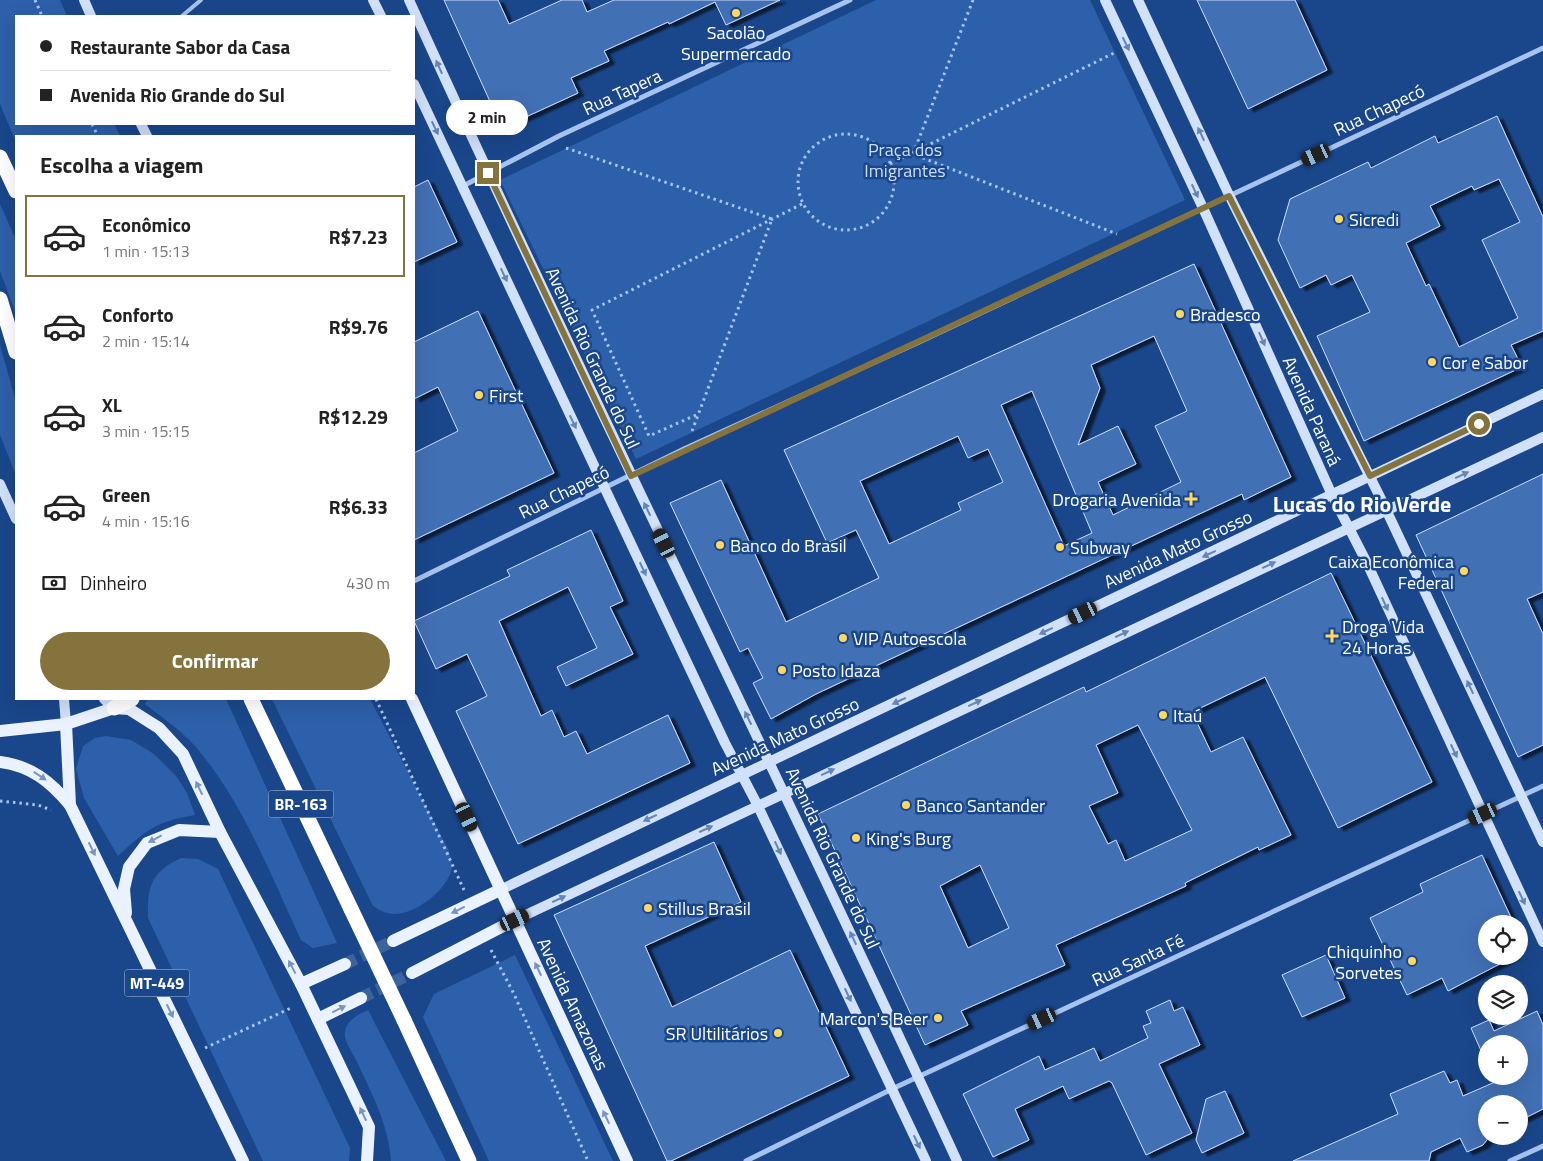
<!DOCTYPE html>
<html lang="pt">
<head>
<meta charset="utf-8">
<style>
  :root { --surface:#fff; --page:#f2f2f2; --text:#222; --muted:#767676; --line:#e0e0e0; --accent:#85733e }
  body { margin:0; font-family:"Titillium Web",sans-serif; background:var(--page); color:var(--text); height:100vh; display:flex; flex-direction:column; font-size:19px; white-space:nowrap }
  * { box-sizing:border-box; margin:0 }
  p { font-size:16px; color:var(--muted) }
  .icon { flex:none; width:28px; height:28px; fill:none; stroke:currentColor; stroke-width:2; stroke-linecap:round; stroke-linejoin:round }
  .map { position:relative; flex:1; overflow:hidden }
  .side { position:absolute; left:15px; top:135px; width:400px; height:565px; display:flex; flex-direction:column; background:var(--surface); border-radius:0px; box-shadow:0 5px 20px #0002 }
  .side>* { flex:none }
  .banner { position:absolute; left:15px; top:15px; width:400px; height:110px; border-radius:0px; box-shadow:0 5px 20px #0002; display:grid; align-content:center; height:110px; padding:0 25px; background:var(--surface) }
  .controls { position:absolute; left:1478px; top:915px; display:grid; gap:10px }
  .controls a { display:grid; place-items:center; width:50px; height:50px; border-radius:50%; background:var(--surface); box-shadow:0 5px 20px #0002; font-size:25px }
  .end { position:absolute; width:22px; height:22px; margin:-11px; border:6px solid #85733e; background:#fff; box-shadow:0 0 0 2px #fff }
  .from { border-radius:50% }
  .bubble { position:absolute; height:35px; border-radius:18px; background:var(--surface); box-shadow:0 5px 20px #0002; font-size:16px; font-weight:700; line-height:35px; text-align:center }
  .car { position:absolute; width:15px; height:30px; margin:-15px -8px; border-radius:6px; box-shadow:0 0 4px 1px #0007; background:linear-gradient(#222 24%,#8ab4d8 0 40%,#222 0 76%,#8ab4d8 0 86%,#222 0) }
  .banner b { display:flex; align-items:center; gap:18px; height:48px; font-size:19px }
  .banner b+b { border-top:1px solid var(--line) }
  .banner i { width:12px; height:12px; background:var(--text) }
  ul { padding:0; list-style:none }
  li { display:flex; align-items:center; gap:15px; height:82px; margin:0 10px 8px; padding:0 15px; border:2px solid transparent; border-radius:0px }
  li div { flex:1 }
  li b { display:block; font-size:19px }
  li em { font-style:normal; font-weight:700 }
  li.current { border-color:var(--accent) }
  li>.icon { width:45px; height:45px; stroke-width:1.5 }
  h2 { padding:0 25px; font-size:22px; line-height:60px }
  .pay { display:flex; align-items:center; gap:12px; height:55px; padding:0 25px; font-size:19px }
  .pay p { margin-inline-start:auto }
  .button { display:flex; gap:10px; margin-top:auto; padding:10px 25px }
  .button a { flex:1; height:58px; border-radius:30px; background:var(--accent); color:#fff; font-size:20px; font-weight:700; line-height:58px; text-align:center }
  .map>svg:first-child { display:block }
</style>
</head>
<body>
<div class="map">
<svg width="1543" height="1161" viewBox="0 0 1543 1161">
  <defs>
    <filter id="shadow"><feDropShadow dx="5.5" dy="3" stdDeviation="1" flood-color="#0009"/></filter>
  </defs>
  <rect width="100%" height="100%" fill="#1a478b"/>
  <g fill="#2d60aa">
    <path d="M0 0H60L67 16H16V124H114L120 136H16V142L0 104Z"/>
    <path d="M876 0H1090L1185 200 636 459 500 180Z"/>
    <path d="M0 204 16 240V314L0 271Z"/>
    <path d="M0 345 16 402V475L0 435Z"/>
    <path d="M148 699H226L337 943 313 948 301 940C270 873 243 802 195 746 181 730 161 717 145 704Z"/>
    <path d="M272 699H370L449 851C450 856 452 862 452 867 449 890 410 920 387 913 382 912 377 908 373 906Z"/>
    <path d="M106 736 131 740 154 754 176 776 187 793 195 815C157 821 146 830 118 856L84 798 76 769 83 746 95 738Z"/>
    <path d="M181 858 198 859 218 869 350 1148 349 1161H263L148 918C147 887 151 872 181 858Z"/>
    <path d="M515 955 613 1161H489L423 1017 434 994Z"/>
    <path d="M368 1010 446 1161H391C389 1127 373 1096 359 1066 355 1057 347 1046 345 1037 343 1022 357 1015 368 1010Z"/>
  </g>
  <g fill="#4270b4" stroke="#cadefa" fill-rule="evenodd" filter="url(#shadow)">
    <path d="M444 0H498L509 24 562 0H582L587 12 614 0H780L726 25 715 2 669 24 668 22 604 51 609 61 571 78 578 93 502 128Z"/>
    <path d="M1197 0H1295L1327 70 1248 109Z"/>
    <path d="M1497 116 1543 217V331L1511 345 1522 367 1364 441 1317 336 1370 312 1352 275 1331 285 1326 275 1300 288 1278 240 1290 199 1368 162 1371 168 1435 136 1438 143ZM1499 179 1520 222 1482 240 1518 318 1459 347 1429 284 1426 286 1406 243 1440 226 1430 206 1472 186 1474 190Z"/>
    <path d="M428 180 457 242 414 262V187Z"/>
    <path d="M1194 264 1291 477 1244 500 1242 494 816 694 771 719 753 683 763 678 748 648 740 652 670 503 721 480 786 622 879 578 856 530 827 543 784 450ZM1154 336 1187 411 1155 426 1181 482 1113 515 1098 482 1136 464 1118 426 1078 445 1100 388 1091 365ZM1032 391 1092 533 1064 546 1001 405ZM958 436 968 458 988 449 1003 482 958 503 961 510 889 544 860 481Z"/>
    <path d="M478 311 554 473 414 540V453L458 431 438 387 414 399V342Z"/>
    <path d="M1543 474V592L1527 599 1543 634V745L1518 757 1416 535Z"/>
    <path d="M591 530 623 601 610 607 633 654 566 686 557 667 597 648 568 587 499 621 541 716 552 710 564 737 576 731 587 754 668 715 690 763 518 844 456 711 487 696 467 654 436 669 414 621 510 576 507 570Z"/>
    <path d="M1331 573 1432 782 1338 828 1265 677 1192 712 1211 752 1243 737 1291 835 1259 850 1258 847 1185 883 1186 886 1056 945 1065 965 961 1011 968 1025 925 1045 818 814 1084 687 1086 692ZM1138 725 1192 830 1125 861 1116 840 1108 844 1089 806 1118 793 1096 745ZM980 865 1009 928 968 948 940 886Z"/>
    <path d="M714 842 741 902 645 946 672 1007 790 950 849 1076 671 1161H667L554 915Z"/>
    <path d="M1482 855 1514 924H1486V956H1515L1448 991 1442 978 1407 995 1370 918 1423 892 1420 884Z"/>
    <path d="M1326 955 1345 998 1302 1017 1282 975Z"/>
    <path d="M1170 1000 1174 1011 1183 1007 1200 1045 1159 1064 1192 1133 1146 1155 1112 1083 1109 1081 1069 1099 1063 1086 1015 1109 1029 1140 993 1157 963 1094 1039 1056 1045 1070 1094 1048 1100 1061 1148 1038 1143 1026 1151 1023 1146 1011Z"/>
    <path d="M1537 1011 1543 1025V1109L1519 1121V1104H1486V1136H1490L1483 1145 1467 1152 1460 1138 1431 1152 1429 1161H1293L1398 1114 1390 1094 1444 1071 1450 1083 1457 1080 1463 1096 1495 1082 1492 1076H1519V1044H1486V1062L1471 1028 1489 1020 1494 1031Z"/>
    <path d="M1225 1091 1244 1133 1202 1153 1196 1140 1206 1099Z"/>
  </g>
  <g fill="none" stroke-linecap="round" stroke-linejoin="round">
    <g stroke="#3c639c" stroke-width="12" stroke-dasharray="12 6" stroke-linecap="butt">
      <path d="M345 964 393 941"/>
      <path d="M361 998 412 973"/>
    </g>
    <g stroke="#a5c3ee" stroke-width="3" stroke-dasharray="2.5 4" stroke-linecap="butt">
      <path d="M35 0 42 16"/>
      <path d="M973 0 913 154 1117 234"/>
      <path d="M92 124 98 136"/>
      <circle cx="846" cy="182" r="48"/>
      <path d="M566 148 772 219 692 431"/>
      <path d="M890 164 1114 53"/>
      <path d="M696 415 649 436 592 310 804 203"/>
      <path d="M376 699 464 890"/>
      <path d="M0 801 38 805 51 810"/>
      <path d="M491 950 514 994 588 1161"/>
      <path d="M205 1048 293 1007"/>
    </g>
    <path stroke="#a5c3ee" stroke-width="4" d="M182 16 201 0"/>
    <g stroke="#a5c3ee" stroke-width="5">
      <path d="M463 186 559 136 850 0"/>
      <path d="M414 581 686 448 917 343 1543 48"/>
      <path d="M746 1161 892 1089 1543 786"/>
      <path d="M1510 1161 1543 1146"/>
    </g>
    <g stroke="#d1e1fa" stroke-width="10">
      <path d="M84 0 91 16"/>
      <path d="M373 0 381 16"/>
      <path d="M409 0C586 390 778 772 957 1161"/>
      <path d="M1105 0 1203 208 1332 495 1366 561 1543 942"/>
      <path d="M1138 0 1229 195 1381 499 1543 842"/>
      <path d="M414 84 725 743 757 804 926 1161"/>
      <path d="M141 124 147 136"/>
      <path d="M0 484 16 519"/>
      <path d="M64 699 66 724"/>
      <path d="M104 699 114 708"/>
      <path d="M502 889 1543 394"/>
      <path d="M515 920 1543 437"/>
    </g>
    <g stroke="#ebf2ff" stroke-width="12">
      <path d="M412 699 627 1161"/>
      <path d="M66 724 70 805"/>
      <path d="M0 731 66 724 114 708 129 709 159 728 183 754 220 832 301 984 369 1127 367 1161"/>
      <path d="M0 762C31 766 50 781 70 805L243 1161"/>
      <path d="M126 913 124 889 129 867 147 843 179 830 220 832"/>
      <path d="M393 941 502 889"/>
      <path d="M412 973 515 920"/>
      <path d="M301 984 345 964"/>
      <path d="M318 1019 361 998"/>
    </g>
    <g stroke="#fff" stroke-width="15">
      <path d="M0 157 16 191"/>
      <path d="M0 299 16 352"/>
      <path d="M251 699 351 909"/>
      <path d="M114 708 132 699"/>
      <path d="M404 1020 469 1161"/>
    </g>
    <path stroke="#fff" stroke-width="15" d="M351 909 404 1020"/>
  </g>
  <defs><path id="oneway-solid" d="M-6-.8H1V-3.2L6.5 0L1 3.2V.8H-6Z" transform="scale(1.25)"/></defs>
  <g fill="#6385b7">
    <use href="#oneway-solid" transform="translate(1126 44) rotate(64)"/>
    <use href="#oneway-solid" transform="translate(439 67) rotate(-114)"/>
    <use href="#oneway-solid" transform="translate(435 128) rotate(65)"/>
    <use href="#oneway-solid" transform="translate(1201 134) rotate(-115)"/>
    <use href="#oneway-solid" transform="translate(1195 191) rotate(65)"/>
    <use href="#oneway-solid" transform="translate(504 275) rotate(65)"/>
    <use href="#oneway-solid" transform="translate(1262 339) rotate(66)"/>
    <use href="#oneway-solid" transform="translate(573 422) rotate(65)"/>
    <use href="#oneway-solid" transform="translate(1462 475) rotate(-25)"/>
    <use href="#oneway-solid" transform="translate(647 509) rotate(-116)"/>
    <use href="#oneway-solid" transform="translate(1209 554) rotate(155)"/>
    <use href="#oneway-solid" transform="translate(1269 565) rotate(-25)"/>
    <use href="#oneway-solid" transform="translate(643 569) rotate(65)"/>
    <use href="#oneway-solid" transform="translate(1385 604) rotate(65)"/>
    <use href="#oneway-solid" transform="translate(1046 631) rotate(155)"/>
    <use href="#oneway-solid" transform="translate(1122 634) rotate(-25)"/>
    <use href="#oneway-solid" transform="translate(1470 687) rotate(-115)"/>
    <use href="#oneway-solid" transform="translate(899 701) rotate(155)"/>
    <use href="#oneway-solid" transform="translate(975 703) rotate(-25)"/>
    <use href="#oneway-solid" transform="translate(748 718) rotate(-116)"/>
    <use href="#oneway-solid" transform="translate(1454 751) rotate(65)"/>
    <use href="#oneway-solid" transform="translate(828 772) rotate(-25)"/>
    <use href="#oneway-solid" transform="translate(650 818) rotate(155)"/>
    <use href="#oneway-solid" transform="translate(706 829) rotate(-25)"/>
    <use href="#oneway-solid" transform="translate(778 848) rotate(65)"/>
    <use href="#oneway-solid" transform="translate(1522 898) rotate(65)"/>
    <use href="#oneway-solid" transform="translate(559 899) rotate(-25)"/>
    <use href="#oneway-solid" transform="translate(853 938) rotate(-115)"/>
    <use href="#oneway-solid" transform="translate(848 995) rotate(65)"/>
    <use href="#oneway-solid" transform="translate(917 1142) rotate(65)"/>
  </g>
  <g fill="#7894bf">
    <use href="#oneway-solid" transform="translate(40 776) rotate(33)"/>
    <use href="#oneway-solid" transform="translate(199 788) rotate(-116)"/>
    <use href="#oneway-solid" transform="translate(155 839) rotate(152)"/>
    <use href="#oneway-solid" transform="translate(92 849) rotate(64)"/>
    <use href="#oneway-solid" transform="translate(458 910) rotate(154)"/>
    <use href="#oneway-solid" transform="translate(292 967) rotate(-118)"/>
    <use href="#oneway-solid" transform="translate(538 969) rotate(-115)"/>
    <use href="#oneway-solid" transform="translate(339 1009) rotate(-26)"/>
    <use href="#oneway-solid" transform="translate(170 1011) rotate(64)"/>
    <use href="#oneway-solid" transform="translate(363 1114) rotate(-115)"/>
    <use href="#oneway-solid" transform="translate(606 1117) rotate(-115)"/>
  </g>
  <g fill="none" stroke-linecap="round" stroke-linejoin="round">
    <path stroke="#85733e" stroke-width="6" d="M488 173 631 476 1229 196 1370 476 1479 424"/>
  </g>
  <g fill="#ffd761" stroke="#1a478b" stroke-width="2">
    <circle cx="736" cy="13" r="5"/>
    <circle cx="1339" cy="219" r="5"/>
    <circle cx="1180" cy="314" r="5"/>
    <circle cx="1432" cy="362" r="5"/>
    <circle cx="479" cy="395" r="5"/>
    <path d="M1188.5 491.5h5v5h5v5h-5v5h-5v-5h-5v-5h5z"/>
    <circle cx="720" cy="545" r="5"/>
    <circle cx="1060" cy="547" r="5"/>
    <circle cx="1464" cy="571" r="5"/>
    <path d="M1329.5 628.5h5v5h5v5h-5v5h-5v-5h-5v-5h5z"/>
    <circle cx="843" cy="638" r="5"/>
    <circle cx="782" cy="670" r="5"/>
    <circle cx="1163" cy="715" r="5"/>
    <circle cx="906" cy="805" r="5"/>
    <circle cx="856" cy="838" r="5"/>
    <circle cx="648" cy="908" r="5"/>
    <circle cx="1412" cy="961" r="5"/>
    <circle cx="938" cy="1018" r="5"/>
    <circle cx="778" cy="1033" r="5"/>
  </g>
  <g text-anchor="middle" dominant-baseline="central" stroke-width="5" stroke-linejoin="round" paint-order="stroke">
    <g fill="#1a478b" stroke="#bac8dc" stroke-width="1">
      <rect x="268.5" y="790.5" width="65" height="27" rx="4"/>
      <rect x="124.5" y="969.5" width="65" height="27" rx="4"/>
    </g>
    <g font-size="16" font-weight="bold" fill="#fff">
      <text x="301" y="804">BR-163</text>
      <text x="157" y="983">MT-449</text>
    </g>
    <g font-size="18" fill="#fff" stroke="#1a478b" text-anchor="start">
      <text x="736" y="32" text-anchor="middle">Sacolão<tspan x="736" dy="21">Supermercado</tspan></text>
      <text x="1349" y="219">Sicredi</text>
      <text x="1190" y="314">Bradesco</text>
      <text x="1442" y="362">Cor e Sabor</text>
      <text x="489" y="395">First</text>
      <text x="1181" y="499" text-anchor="end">Drogaria Avenida</text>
      <text x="730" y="545">Banco do Brasil</text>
      <text x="1070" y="547">Subway</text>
      <text x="1454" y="561" text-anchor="end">Caixa Econômica<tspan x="1454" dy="21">Federal</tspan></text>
      <text x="1342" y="626">Droga Vida<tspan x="1342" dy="21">24 Horas</tspan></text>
      <text x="853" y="638">VIP Autoescola</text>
      <text x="792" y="670">Posto Idaza</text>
      <text x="1173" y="715">Itaú</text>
      <text x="916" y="805">Banco Santander</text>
      <text x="866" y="838">King's Burg</text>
      <text x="658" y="908">Stillus Brasil</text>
      <text x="1402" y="951" text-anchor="end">Chiquinho<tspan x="1402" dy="21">Sorvetes</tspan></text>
      <text x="928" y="1018" text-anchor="end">Marcon's Beer</text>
      <text x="768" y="1033" text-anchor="end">SR Ultilitários</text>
    </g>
    <g font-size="18" fill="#fff" stroke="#1a478b">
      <text transform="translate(622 92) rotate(-25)">Rua Tapera</text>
      <text transform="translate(1379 110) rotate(-25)">Rua Chapecó</text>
      <text transform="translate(593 358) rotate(65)">Avenida Rio Grande do Sul</text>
      <text transform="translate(1312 411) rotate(66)">Avenida Paraná</text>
      <text transform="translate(564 492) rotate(-26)">Rua Chapecó</text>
      <text transform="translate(1178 549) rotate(-25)">Avenida Mato Grosso</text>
      <text transform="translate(785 736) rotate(-25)">Avenida Mato Grosso</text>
      <text transform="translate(833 858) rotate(65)">Avenida Rio Grande do Sul</text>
      <text transform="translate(1138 960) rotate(-25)">Rua Santa Fé</text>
      <text transform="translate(573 1004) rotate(65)">Avenida Amazonas</text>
    </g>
    <g font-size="18" fill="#cadefa" stroke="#1a478b">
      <text x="905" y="149">Praça dos<tspan x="905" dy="21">Imigrantes</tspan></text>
    </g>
    <g font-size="22" font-weight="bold" fill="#fff" stroke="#1a478b">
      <text x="1362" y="504">Lucas do Rio Verde</text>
    </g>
  </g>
</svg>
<div class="controls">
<a><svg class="icon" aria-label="locate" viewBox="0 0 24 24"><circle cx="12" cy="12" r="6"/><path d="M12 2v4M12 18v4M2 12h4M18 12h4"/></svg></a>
<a><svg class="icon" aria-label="layers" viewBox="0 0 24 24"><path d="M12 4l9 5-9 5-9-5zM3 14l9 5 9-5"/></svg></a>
<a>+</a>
<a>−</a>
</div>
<i class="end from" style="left:1479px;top:424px"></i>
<i class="end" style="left:488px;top:173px"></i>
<div class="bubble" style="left:446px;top:100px;width:82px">2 min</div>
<i class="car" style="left:1316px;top:155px;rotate:245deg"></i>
<i class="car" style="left:664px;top:543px;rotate:334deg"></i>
<i class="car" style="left:1083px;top:613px;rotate:244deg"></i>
<i class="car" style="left:1483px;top:814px;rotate:245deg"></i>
<i class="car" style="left:467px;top:817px;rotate:155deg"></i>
<i class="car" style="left:515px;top:920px;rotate:65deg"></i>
<i class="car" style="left:1042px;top:1019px;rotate:245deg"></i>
<div class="banner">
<b><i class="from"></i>Restaurante Sabor da Casa</b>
<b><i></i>Avenida Rio Grande do Sul</b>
</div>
<section class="side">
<h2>Escolha a viagem</h2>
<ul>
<li class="current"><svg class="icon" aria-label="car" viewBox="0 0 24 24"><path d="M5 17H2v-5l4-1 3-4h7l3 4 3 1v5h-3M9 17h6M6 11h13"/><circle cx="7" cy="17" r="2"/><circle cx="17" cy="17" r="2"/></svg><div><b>Econômico</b><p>1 min · 15:13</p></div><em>R$7.23</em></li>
<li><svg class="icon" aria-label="car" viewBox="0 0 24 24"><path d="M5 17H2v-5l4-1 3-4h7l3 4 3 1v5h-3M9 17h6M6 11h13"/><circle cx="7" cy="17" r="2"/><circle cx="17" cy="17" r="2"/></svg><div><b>Conforto</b><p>2 min · 15:14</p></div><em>R$9.76</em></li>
<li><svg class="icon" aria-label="car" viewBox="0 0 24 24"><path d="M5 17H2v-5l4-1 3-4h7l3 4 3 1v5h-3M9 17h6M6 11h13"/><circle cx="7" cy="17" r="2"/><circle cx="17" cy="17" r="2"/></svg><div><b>XL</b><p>3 min · 15:15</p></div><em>R$12.29</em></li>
<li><svg class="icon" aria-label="car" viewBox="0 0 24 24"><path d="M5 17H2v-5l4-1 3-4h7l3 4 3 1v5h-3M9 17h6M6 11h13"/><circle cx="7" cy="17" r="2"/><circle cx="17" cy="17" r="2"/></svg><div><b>Green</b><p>4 min · 15:16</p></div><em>R$6.33</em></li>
</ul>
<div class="pay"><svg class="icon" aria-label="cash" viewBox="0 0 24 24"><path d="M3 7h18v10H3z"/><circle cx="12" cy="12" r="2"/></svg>Dinheiro<p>430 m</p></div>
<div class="button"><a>Confirmar</a></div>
</section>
</div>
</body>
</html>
